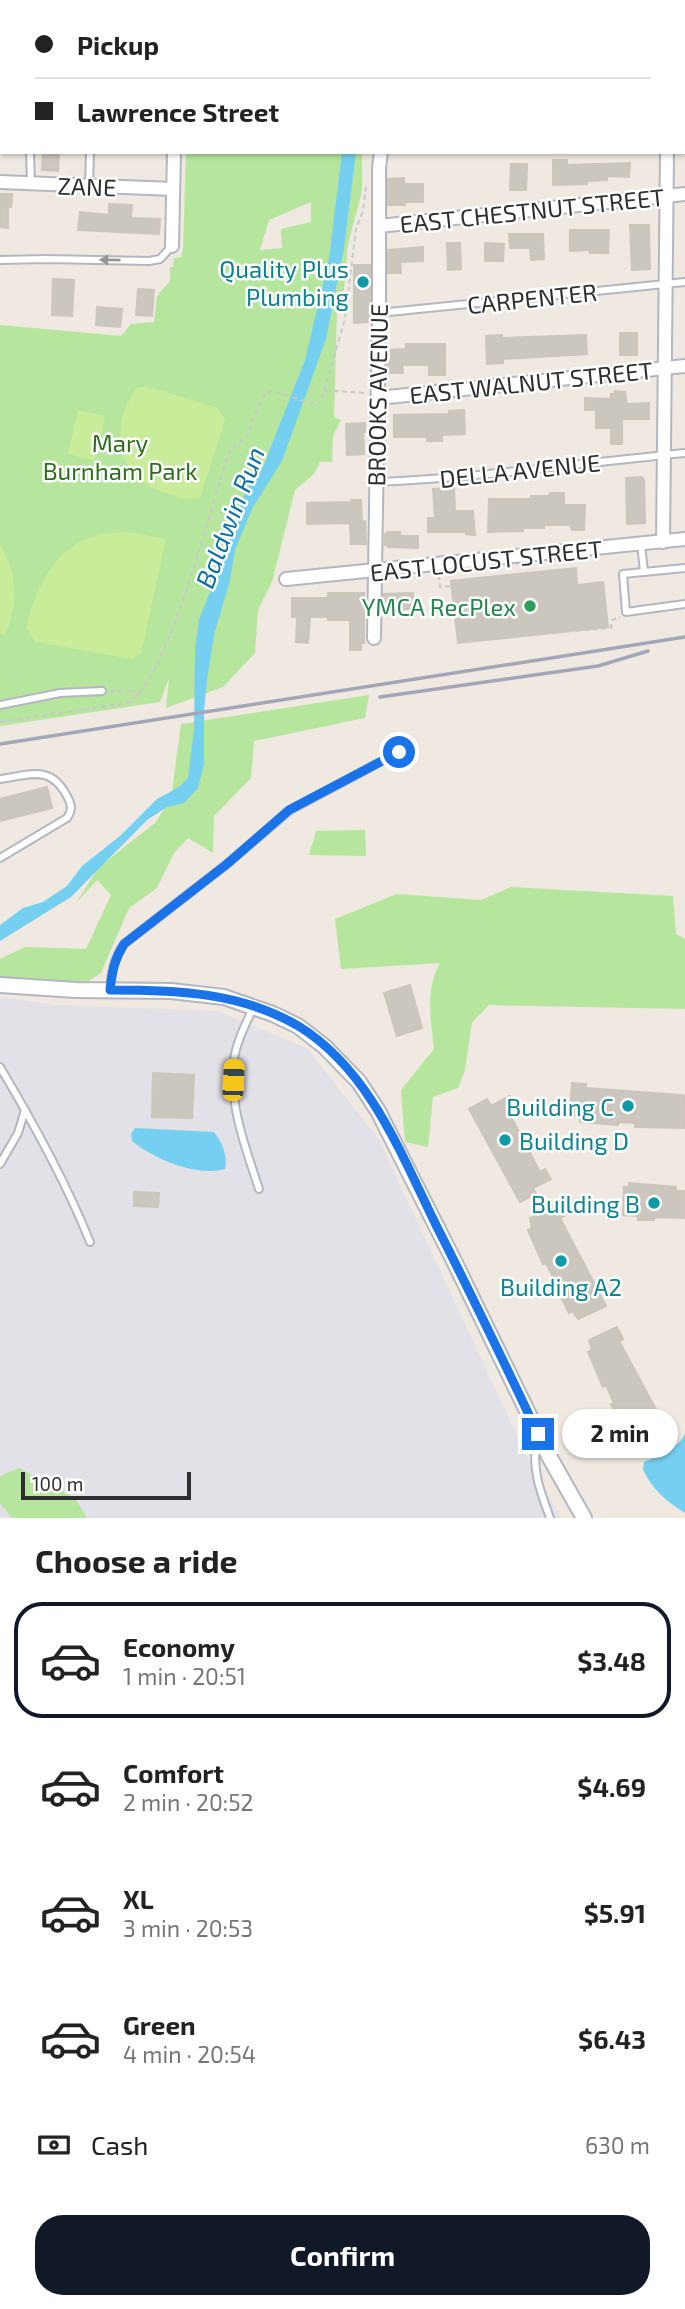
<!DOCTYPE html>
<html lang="en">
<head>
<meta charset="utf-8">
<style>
  :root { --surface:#fff; --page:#f6f6f6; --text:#222; --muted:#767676; --line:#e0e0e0; --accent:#111827 }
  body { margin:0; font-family:"Exo 2",sans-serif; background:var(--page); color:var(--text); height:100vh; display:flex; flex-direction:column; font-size:26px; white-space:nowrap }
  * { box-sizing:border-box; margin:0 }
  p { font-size:23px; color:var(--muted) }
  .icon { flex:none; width:38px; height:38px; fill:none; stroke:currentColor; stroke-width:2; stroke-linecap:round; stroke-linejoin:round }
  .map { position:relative; height:1518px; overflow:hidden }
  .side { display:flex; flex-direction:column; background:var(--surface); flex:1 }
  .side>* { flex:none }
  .top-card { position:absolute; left:0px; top:0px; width:686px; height:154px; box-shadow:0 2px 5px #0004; display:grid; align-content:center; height:154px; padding:0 35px; background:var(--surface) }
  .scale { position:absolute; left:21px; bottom:18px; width:170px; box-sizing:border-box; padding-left:7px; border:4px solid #2e2e2e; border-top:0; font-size:19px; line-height:24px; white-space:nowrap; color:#2e2e2e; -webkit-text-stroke:5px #fff; paint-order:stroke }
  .end { position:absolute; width:32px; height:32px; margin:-16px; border:9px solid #1a73e8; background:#fff; box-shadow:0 0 0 4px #fff }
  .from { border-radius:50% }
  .bubble { position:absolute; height:49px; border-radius:24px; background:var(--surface); box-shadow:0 2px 5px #0004; font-size:23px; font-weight:700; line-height:49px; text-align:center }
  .car { position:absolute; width:21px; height:42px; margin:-21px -10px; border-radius:9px; box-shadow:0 0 5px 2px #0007; background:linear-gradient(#f5c518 24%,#345 0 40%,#f5c518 0 76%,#345 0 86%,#f5c518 0) }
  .top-card b { display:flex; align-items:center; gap:24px; height:66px; font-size:26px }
  .top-card b+b { border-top:2px solid var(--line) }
  .top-card i { width:18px; height:18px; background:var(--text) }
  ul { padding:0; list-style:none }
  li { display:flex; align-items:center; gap:21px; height:116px; margin:0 14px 10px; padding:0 21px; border:4px solid transparent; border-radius:28px }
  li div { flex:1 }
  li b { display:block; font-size:26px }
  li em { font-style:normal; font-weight:700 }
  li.active { border-color:var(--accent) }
  li>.icon { width:63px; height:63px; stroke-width:1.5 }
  h2 { padding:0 35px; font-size:32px; line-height:84px }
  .pay { display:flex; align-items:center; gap:18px; height:77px; padding:0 35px; font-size:26px }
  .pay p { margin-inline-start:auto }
  .button { display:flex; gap:14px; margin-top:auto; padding:14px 35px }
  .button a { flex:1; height:80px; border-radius:28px; background:var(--accent); color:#fff; font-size:28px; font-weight:700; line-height:80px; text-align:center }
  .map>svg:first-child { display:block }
</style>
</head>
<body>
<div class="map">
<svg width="685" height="1518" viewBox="0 0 685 1518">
  <rect width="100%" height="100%" fill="#efe9e1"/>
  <path fill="#e3e1e8" d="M0 997 56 1005 217 1011 307 1048 379 1140 522 1446 561 1518H0Z"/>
  <g fill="#b6e59e" fill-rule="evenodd">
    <path d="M186 152H362V191L348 244 344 290 337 312 334 417 341 420 333 436 332 462H320L314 474 295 490 272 582 258 610 255 653 223 687 166 708 169 678 160 702 0 726V325L121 336 131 324 154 322 157 296 170 281V267H173L174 258 181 257 183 249ZM311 202V222L281 229 282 248 260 250 269 220Z"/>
    <path d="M369 695 365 718 254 741 251 778 214 816 213 853 188 838 174 853 157 888 129 908 101 973 87 982 0 977V959L25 947 86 949 111 895 97 880 76 903 99 867 155 823 171 799 181 724Z"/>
    <path d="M365 830 366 856 309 855 316 831Z"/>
    <path d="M511 887 673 896 676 934 685 939V1009L489 1005 472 1022 465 1070 458 1088 433 1097 428 1147 405 1142 401 1090 434 1049C431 1019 425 990 440 963L341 969 335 919 397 894 481 900Z"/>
    <path d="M19 1468 75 1498 87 1518H12L0 1503V1476Z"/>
  </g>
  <g fill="#c9ec9a">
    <path d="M145 386 218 408 225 420 200 498C183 500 178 498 162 492 115 475 110 428 136 388Z"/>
    <path d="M78 410 105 416 95 461 68 454Z"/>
    <path d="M129 532 166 539 141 653 132 659 35 642 26 627C36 588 54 548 96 535 106 532 119 533 129 532Z"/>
    <path d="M0 544C17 572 19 605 5 635L0 634Z"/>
  </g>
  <g fill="#75cff0">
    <path d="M342 152H356L344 248 326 339 282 461 252 509 235 550 230 580 214 635 207 680 204 711V764L198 788 184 803 167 807 147 820 71 897 0 941V925L23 908 43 902 67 886 82 866 120 836 157 799 179 787 188 778 194 730 195 650 199 619 215 581 218 565 246 490 263 467 305 360 329 259Z"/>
    <path d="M135 1128 214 1132C222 1142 228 1156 225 1169 196 1177 154 1159 132 1141L131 1134Z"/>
    <path d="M685 1433V1513C666 1501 653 1490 643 1470L644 1462C658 1456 680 1448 685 1433Z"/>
  </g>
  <g fill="#cbc7bf" stroke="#cbc5ba" stroke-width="2">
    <path d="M43 152H59L58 171 42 170Z"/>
    <path d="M553 160H567V165L630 163 629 177 607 176V180L587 181V184L553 185Z"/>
    <path d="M511 164H527L526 190H510Z"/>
    <path d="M404 178V184H423V202H405V205H388V179Z"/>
    <path d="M0 194H12L11 207H8V228L0 227Z"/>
    <path d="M109 204 132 205 131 218 160 219 159 234 78 230 80 212 109 215Z"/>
    <path d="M630 225H649L650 269 632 270Z"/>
    <path d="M570 230H609L608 253H590V250L570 251Z"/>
    <path d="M509 234H543L544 259 531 260 530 248H510Z"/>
    <path d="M447 243H460L461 269 448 270Z"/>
    <path d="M485 243 504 244 503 261H485Z"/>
    <path d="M423 247V261L400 262 401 273H388V250Z"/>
    <path d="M354 265H370V322L354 323Z"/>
    <path d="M53 279 74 280 72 316 52 315Z"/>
    <path d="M138 289 154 290 152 316 136 315Z"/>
    <path d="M97 307 122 309 120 327 96 325Z"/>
    <rect x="620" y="333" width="17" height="22"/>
    <path d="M502 335V338L586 335 587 354 503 359V363L487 364 486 336Z"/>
    <path d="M406 344H445V375H429V365H402L403 373H388L387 350 406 349Z"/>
    <path d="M615 391 625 392 627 404 649 403V419H622V444H611V428H596V410H585V398L611 399V394H614Z"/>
    <path d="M464 410 465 434 442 435V441H427V437H394V415L449 414V411Z"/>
    <path d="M365 423V432H363L364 454 347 455 346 424Z"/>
    <path d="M641 477 644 479 645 523 627 524 626 478Z"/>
    <path d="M454 487 455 511H473L475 535 466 534V532H428V518H435L433 489Z"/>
    <path d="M550 493H564V505H585L584 530H572L570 525H544V528H523V531L488 532 489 499H531V496H550Z"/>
    <path d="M351 500H361L362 522 365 521 366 544H351L350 523 307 524V503L351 502Z"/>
    <path d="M388 532H400V536H418V548L388 547V545H385V534Z"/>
    <path d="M576 568 577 585 603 582 608 627 458 643 451 581Z"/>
    <path d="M328 593H364V643H361V650H350V620H328V617H310L308 643 296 642 297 617H292V598H328Z"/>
    <path d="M413 593V609H395V613H383V594Z"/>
    <path d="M47 787 52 808 0 821V799Z"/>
    <path d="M410 985 422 1028 397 1036 384 993Z"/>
    <path d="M153 1073 194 1075 192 1118 152 1117Z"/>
    <path d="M572 1083 586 1084V1088L681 1095 685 1096V1128L635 1127V1123L618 1122V1125L580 1122V1117L570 1115Z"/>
    <path d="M510 1096 516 1107 508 1111 540 1172 545 1169 551 1179 533 1188 536 1194 520 1202 469 1109 487 1099 491 1106Z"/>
    <path d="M629 1183 676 1187V1191H685V1218L654 1217V1220H638V1216L623 1215 624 1187H629Z"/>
    <path d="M134 1192 159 1193 158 1207 134 1206Z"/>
    <path d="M558 1204 564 1216 560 1218 606 1306 578 1319 572 1311 569 1313 561 1297 563 1296 546 1263 543 1264 539 1255 528 1230 532 1228 530 1218Z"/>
    <path d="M617 1327 623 1339 619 1341 666 1428 638 1441 631 1434 628 1435 611 1404 614 1403 606 1385 603 1387 588 1352 592 1350 589 1340Z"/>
  </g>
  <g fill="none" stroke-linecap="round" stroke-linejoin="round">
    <defs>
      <g id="service">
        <path d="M43 0 47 2"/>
        <path d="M274 0 276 2"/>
        <path d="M406 0V2"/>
        <path d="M444 0V2"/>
        <path d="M465 0 466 2"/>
        <path d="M492 0V2"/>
        <path d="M521 0 522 2"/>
        <path d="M315 2 316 0"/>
        <path d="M571 2 584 0"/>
        <path d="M684 87H685"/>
        <path d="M684 111H685"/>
        <path d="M30 152 31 184"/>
        <path d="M89 185 90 152"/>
        <path d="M0 260 46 259 149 261 160 259 172 246"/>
        <path d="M379 313 685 282"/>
        <path d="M376 482C479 478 582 463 685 453"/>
        <path d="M641 544 644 572"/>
        <path d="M685 568 623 574 626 612 685 604"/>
        <path d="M0 705 60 693 102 691"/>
        <path d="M0 779C31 775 51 764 68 798 72 806 72 811 67 818L0 858"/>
        <path d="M110 988C112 970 114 959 124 944L227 864 290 810 399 752"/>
        <path d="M253 1008C246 1024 236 1042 234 1060 228 1103 246 1149 259 1189"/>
        <path d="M0 1067C34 1124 65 1180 90 1242"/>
        <path d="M0 1164 18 1133 25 1110"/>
        <path d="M537 1439C531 1468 540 1491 550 1518"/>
      </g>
      <g id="minor">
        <path d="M216 0 218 2"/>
        <path d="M0 182 173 189"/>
        <path d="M379 226 685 194"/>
        <path d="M172 246 174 152"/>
        <path d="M378 398 685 366"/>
        <path d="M663 542 667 152"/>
        <path d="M286 579 685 539"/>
        <path d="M374 638 379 313V168L381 152"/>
      </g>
      <path id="tertiary" d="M0 985 76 990 171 991 224 997 273 1014 298 1026 325 1047 359 1082 378 1111 454 1261 550 1458 584 1518"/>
      <path id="secondary" d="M32 2 33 0"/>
      <g id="primary">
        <path d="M684 21H685"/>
        <path d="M0 76H2"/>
      </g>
    </defs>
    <use href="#service" stroke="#b4b7c1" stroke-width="10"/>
    <use href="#minor" stroke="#b4b7c1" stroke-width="16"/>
    <use href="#tertiary" stroke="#b4b7c1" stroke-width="18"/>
    <use href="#secondary" stroke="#b4b7c1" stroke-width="21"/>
    <use href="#primary" stroke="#c9c9c9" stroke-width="23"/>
    <g stroke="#c9c9c9" stroke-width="2" stroke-dasharray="5 3.5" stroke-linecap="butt">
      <path d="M385 2 386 0"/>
      <path d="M325 390 365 393"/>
      <path d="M439 575 440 587 452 586"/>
      <path d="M559 632 611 628 612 620 620 617"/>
      <path d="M110 691H129L139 694"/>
      <path d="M0 722 128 703C168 682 212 501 229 452L247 436 259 404 265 394 272 391 317 405 321 401 345 319 356 229 363 211 366 186"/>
    </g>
    <use href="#service" stroke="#fff" stroke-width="6"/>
    <use href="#minor" stroke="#fff" stroke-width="12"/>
    <use href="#tertiary" stroke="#fff" stroke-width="14"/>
    <use href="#secondary" stroke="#fff" stroke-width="18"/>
    <use href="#primary" stroke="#f2d163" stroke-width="19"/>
    <g stroke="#a3a6b8" stroke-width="3.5">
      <path d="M380 697 598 666 648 651"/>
      <path d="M0 744 685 637"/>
    </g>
  </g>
  <defs><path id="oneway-solid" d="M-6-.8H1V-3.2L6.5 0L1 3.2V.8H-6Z" transform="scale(1.75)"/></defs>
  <use fill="#969696" href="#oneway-solid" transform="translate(110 260) rotate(-179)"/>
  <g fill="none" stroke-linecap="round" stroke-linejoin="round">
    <path stroke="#1a73e8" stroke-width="9" d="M399 752 289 810 227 864 124 944C114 960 112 972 110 990 176 990 242 992 300 1027 370 1071 401 1154 436 1225 471 1294 505 1364 538 1434"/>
  </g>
  <g fill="#0f9aa8" stroke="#fff" stroke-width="2.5">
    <circle cx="363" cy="282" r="7"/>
    <circle cx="628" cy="1106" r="7"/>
    <circle cx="505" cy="1140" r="7"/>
    <circle cx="654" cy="1203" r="7"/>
    <circle cx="561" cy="1261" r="7"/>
  </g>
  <circle fill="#2e9e5b" stroke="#fff" stroke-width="2.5" cx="530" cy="606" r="7"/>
  <g text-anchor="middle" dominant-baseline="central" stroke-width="5" stroke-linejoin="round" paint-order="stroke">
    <g font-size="24" fill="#2e2e2e" stroke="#fff">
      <text transform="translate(87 186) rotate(2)">ZANE</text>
      <text transform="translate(532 210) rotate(-6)">EAST CHESTNUT STREET</text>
      <text transform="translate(532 298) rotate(-6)">CARPENTER</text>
      <text transform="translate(531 382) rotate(-6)">EAST WALNUT STREET</text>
      <text transform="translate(377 395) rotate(-89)">BROOKS AVENUE</text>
      <text transform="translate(520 470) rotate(-6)">DELLA AVENUE</text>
      <text transform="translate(486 560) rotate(-6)">EAST LOCUST STREET</text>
    </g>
    <g font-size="24" fill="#0d838f" stroke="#fff" text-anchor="end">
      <text x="349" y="268">Quality Plus<tspan x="349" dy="28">Plumbing</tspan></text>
      <text x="614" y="1106">Building C</text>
      <text x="519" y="1140" text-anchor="start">Building D</text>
      <text x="640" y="1203">Building B</text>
      <text x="561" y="1286" text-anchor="middle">Building A2</text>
    </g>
    <g font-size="24" fill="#2c6e1b" stroke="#fff">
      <text x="120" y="442">Mary<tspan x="120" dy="28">Burnham Park</tspan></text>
    </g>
    <g font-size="24" fill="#27864d" stroke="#fff" text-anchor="end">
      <text x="516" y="606">YMCA RecPlex</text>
    </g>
    <g font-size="26" font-style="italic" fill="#0d6fa3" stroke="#fff">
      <text transform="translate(229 517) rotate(-69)">Baldwin Run</text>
    </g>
  </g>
</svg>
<div class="scale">100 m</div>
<i class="end from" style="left:399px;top:752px"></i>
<i class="end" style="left:538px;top:1434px"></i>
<div class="bubble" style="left:562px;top:1409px;width:116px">2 min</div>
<i class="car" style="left:233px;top:1080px;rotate:3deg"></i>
<div class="top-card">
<b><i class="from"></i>Pickup</b>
<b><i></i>Lawrence Street</b>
</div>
</div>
<section class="side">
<h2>Choose a ride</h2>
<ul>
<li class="active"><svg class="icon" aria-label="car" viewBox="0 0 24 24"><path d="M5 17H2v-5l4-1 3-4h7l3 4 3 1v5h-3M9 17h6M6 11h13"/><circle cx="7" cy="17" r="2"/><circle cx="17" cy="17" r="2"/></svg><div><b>Economy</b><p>1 min · 20:51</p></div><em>$3.48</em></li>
<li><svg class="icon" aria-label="car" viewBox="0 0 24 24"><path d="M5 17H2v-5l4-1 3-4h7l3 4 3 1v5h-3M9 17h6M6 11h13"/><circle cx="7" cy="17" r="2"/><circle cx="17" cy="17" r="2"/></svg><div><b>Comfort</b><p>2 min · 20:52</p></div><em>$4.69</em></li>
<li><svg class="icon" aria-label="car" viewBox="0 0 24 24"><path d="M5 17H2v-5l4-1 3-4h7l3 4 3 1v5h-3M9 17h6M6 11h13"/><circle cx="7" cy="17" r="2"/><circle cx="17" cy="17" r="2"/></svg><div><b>XL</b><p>3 min · 20:53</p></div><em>$5.91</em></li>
<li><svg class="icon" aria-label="car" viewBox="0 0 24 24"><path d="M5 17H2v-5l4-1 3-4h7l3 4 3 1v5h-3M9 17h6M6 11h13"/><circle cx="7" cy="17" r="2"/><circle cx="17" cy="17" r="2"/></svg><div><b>Green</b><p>4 min · 20:54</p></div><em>$6.43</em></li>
</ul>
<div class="pay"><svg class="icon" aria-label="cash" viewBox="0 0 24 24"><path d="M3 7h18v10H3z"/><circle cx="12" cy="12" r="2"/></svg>Cash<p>630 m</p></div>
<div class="button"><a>Confirm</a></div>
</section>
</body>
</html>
